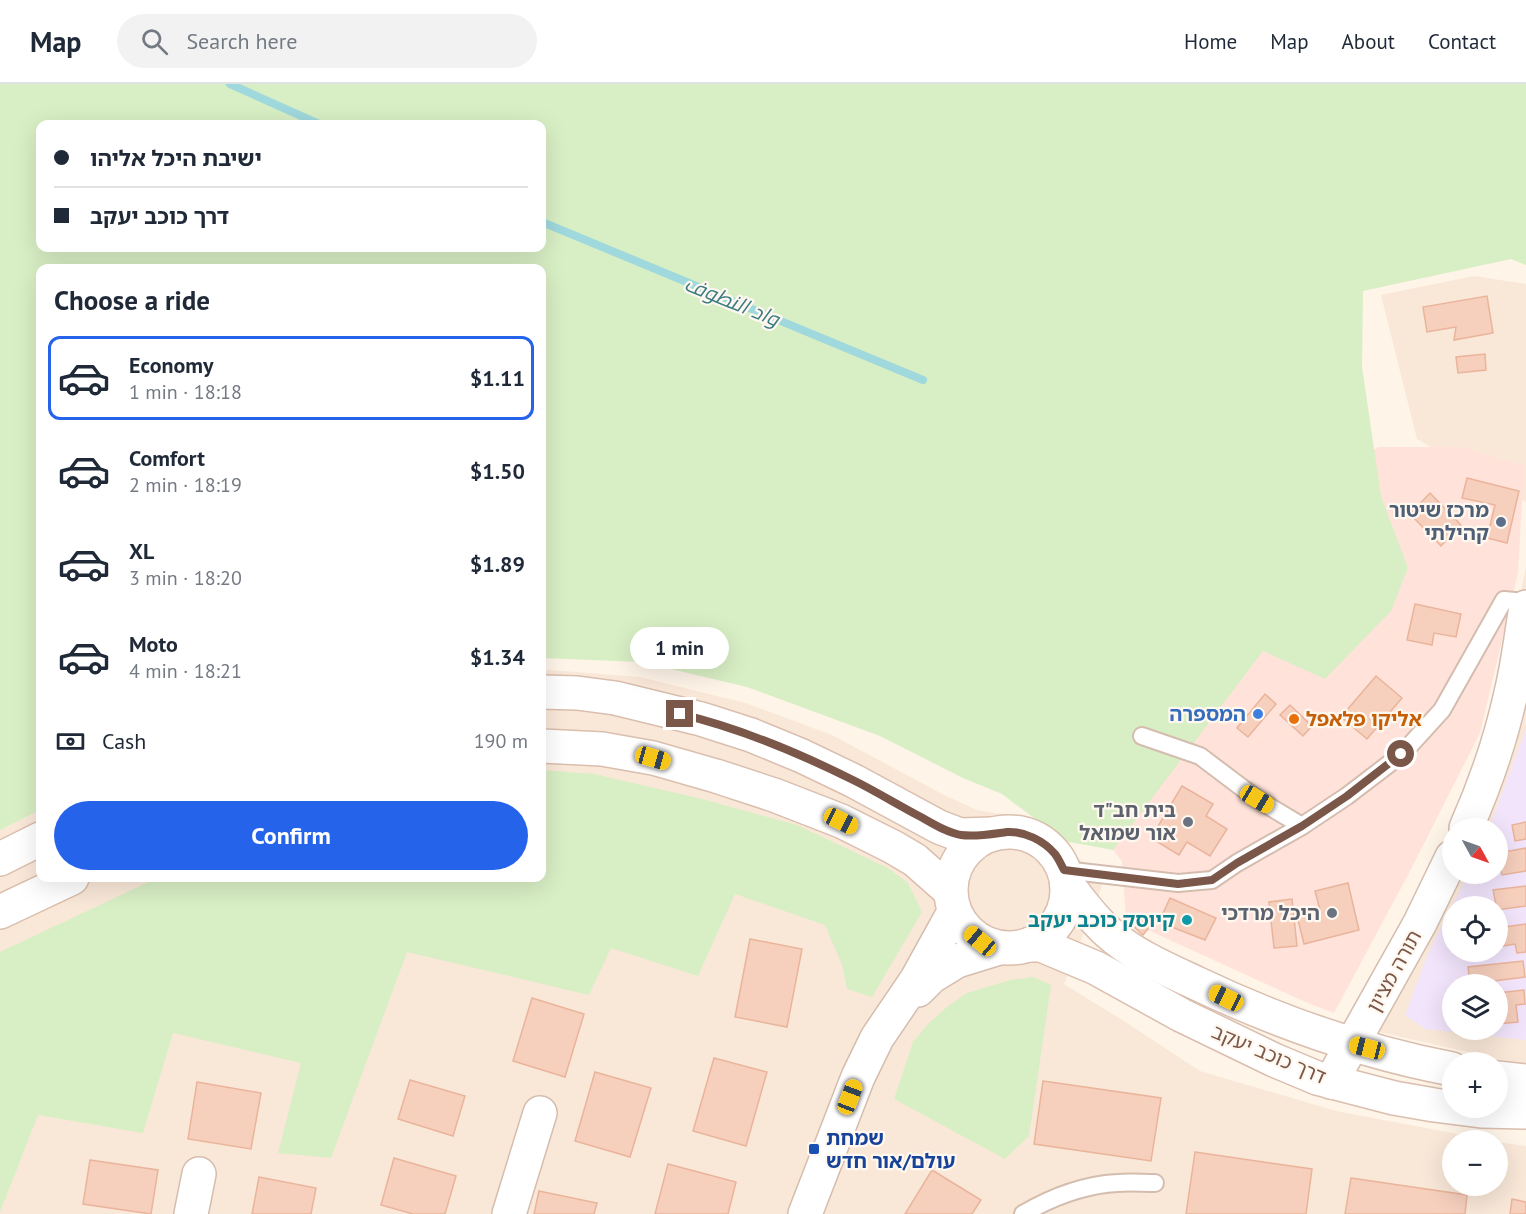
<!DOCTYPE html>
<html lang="en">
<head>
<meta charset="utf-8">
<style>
  :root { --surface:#fff; --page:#f2f2f3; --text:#1f2937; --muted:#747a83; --line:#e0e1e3; --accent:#2563eb }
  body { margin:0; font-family:"PT Sans",Cairo,"Noto Sans Hebrew",sans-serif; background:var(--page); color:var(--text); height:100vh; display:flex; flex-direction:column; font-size:22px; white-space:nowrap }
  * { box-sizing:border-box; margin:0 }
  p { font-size:20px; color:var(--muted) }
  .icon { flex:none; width:33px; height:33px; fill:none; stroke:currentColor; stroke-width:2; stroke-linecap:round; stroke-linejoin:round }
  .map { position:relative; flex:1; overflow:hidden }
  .drawer { position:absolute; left:36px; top:180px; width:510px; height:618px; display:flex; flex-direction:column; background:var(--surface); border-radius:12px; box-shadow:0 6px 24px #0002 }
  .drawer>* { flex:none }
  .hud { position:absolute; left:36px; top:36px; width:510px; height:132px; border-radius:12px; box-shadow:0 6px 24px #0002; display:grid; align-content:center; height:132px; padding:0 18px; background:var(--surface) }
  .needle { width:39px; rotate:130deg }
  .fabs { position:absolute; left:1442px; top:734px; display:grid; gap:12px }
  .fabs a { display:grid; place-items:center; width:66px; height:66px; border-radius:50%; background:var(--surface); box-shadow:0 6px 24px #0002; font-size:30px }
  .end { position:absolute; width:27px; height:27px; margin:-14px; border:8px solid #7b5749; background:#fff; box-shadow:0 0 0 3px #fff }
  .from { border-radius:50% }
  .bubble { position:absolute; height:42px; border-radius:21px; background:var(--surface); box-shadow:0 6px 24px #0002; font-size:20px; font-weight:800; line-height:42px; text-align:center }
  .car { position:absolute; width:18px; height:36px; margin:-18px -9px; border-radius:8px; box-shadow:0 0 4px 2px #0007; background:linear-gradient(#f5c518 24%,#345 0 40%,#f5c518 0 76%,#345 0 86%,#f5c518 0) }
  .hud b { display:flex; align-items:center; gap:21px; height:57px; font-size:22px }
  .hud b+b { border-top:2px solid var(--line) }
  .hud i { width:15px; height:15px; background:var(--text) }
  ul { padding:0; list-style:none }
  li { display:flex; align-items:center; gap:18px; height:84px; margin:0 12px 9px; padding:0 6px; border:3px solid transparent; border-radius:12px }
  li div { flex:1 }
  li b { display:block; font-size:22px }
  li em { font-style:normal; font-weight:800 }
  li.current { border-color:var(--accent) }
  li>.icon { width:54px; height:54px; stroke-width:1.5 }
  h2 { padding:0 18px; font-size:27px; line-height:72px }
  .pay { display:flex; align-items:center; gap:15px; height:66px; padding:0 18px; font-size:22px }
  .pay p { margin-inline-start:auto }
  .button { display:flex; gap:12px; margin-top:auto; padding:12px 18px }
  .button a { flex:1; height:69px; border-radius:36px; background:var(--accent); color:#fff; font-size:24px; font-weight:800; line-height:69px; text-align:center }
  header { display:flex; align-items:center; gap:36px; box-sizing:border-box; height:84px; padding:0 30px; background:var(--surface); border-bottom:2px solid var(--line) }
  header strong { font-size:28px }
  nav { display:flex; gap:33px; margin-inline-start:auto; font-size:21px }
  .search { width:420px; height:54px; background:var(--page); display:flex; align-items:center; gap:15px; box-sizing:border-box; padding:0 21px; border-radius:33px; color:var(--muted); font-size:22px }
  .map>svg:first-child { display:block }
</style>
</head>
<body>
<header>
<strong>Map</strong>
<div class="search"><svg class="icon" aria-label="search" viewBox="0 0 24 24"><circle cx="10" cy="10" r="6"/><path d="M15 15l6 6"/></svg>Search here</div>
<nav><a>Home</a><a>Map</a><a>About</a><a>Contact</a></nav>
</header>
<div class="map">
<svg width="1526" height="1130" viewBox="0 0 1526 1130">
  <rect width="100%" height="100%" fill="#fef4e8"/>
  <g fill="#f9e8d8" fill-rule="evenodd">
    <path d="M1474 192 1526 200V418L1417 355 1381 211Z"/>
    <path d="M1526 483V994L1497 978H1494L1477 970 1370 946 1427 799 1490 658ZM1452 744H1497V789H1452ZM1452 822H1497V867H1452ZM1452 900H1497V945H1452Z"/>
    <path d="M549 586 640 593 746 619 832 651 946 712 977 726 1036 736 1064 757 1102 802 1064 900 1127 939 1200 987 1336 1027 1489 1056H1452V1101H1497V1058L1526 1062V1130H0V746L40 726V794H542V587Z"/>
  </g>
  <path fill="#ffe3db" d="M1378 363H1461L1524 381 1518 489 1480 649 1408 791 1334 929 1310 920 1126 836 1122 778 1066 701 1254 445Z"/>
  <path fill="#f1e4fb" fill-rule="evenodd" d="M1526 645V956L1425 945 1405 931 1429 867 1452 822V867H1497V822H1452L1469 789H1497V744H1489ZM1452 900H1497V945H1452Z"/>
  <g fill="#d8eec4" fill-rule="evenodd">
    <path d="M0 0H1526V181L1511 175 1363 207 1362 283 1381 412 1408 484 1391 527 1325 595 1263 567 1113 766 1064 757 1002 710 963 694 880 652 747 603 641 578 542 574V184H40V726L0 746ZM40 40H542V164H40Z"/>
    <path d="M542 686 594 690 702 715 797 741 888 784 908 799 922 828 872 913 847 905 842 881 825 841 735 810 698 892 611 864 589 911 407 868 331 1074 278 1069 301 979 173 949 143 1049 38 1031 0 1128V868L157 794H542Z"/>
    <path d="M1033 893 1051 901 1029 1052 1005 1075 894 1015 913 958 928 940 948 922 967 909 1010 896Z"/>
  </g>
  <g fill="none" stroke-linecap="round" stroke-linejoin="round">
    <g stroke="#9fd8dd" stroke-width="8">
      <path d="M230 0 319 40"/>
      <path d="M542 138 923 296"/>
    </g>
  </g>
  <g fill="#f6cfbd" stroke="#eab49b" stroke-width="1.5">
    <path d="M1487 212 1493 249 1454 256 1456 243 1427 248 1423 223Z"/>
    <path d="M1485 270 1486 286 1458 289 1456 273Z"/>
    <path d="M1467 394 1519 407 1507 459 1487 454 1495 421 1462 414Z"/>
    <path d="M1430 409 1461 441 1441 462 1410 430Z"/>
    <path d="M1415 520 1461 530 1456 553 1434 549 1432 561 1407 556Z"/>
    <path d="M1376 592 1402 614 1367 655 1341 633Z"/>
    <path d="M1265 610 1276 620 1248 653 1237 644Z"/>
    <path d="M1290 621 1312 642 1303 652 1280 631Z"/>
    <path d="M1182 702 1213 720 1206 732 1227 745 1210 772 1187 758 1179 771 1151 754Z"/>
    <path d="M1526 738V755L1515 757 1512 741Z"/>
    <path d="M1526 764V787L1502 791 1498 769Z"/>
    <path d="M1348 799 1359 846 1304 860 1297 832 1320 826 1315 807Z"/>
    <path d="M1526 802V822L1497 826 1493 806Z"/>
    <path d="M1170 814 1216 834 1205 856 1159 838Z"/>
    <path d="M1292 815 1297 862 1274 864 1269 818Z"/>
    <path d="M1143 834 1151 841 1143 851 1135 844Z"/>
    <path d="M1526 840V868L1517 869 1515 860 1497 863V844Z"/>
    <path d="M750 855 802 865 787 943 735 933Z"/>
    <path d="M1523 877 1525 893 1470 900 1468 883Z"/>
    <path d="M1524 906 1525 920 1516 921 1518 938 1497 940V909Z"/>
    <path d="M532 914 584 930 565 993 513 977Z"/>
    <path d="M714 974 767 988 746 1062 693 1047Z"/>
    <path d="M595 988 651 1004 630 1073 575 1057Z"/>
    <path d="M410 996 465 1012 453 1052 398 1035Z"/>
    <path d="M1043 997 1161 1014 1151 1077 1034 1060Z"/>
    <path d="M197 998 261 1009 251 1065 188 1055Z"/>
    <path d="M1195 1068 1312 1085 1306 1130H1186Z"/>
    <path d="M394 1074 456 1092 445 1130H413L381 1121Z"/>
    <path d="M90 1076 158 1086 151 1130 83 1120Z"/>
    <path d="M668 1080 736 1098 728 1130H655Z"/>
    <path d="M932 1086 981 1116 972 1130H905Z"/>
    <path d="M259 1093 316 1104 311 1130H252Z"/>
    <path d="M1351 1094 1467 1111 1465 1130H1345Z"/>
    <path d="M539 1107 597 1119 594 1130H534Z"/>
    <path d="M1512 1115 1526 1118V1130H1510Z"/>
  </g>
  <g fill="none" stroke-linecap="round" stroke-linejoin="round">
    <defs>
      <g id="lane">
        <path d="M1142 652 1200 672 1257 715 1302 742"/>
        <path d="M1064 786 1178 799 1212 796 1237 779 1302 742 1347 712 1402 670 1442 626 1504 516 1526 518"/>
        <path d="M1023 1130C1052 1113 1083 1101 1117 1099 1129 1098 1142 1099 1155 1099"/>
      </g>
      <g id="street">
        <path d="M1466 744C1485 701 1501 655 1511 609 1518 581 1521 552 1526 523"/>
        <path d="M918 906 931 893 957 877 999 864"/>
        <path d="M1331 998 1420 839 1452 773"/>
        <path d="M191 1130 199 1090"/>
        <path d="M509 1130 540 1029"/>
        <path d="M805 1130 858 993 877 954 917 895 954 828"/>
      </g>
      <g id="secondary">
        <path d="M542 608 577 609 615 614 701 635 751 651 802 672 854 697 939 743 960 751 993 750"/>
        <path d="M542 662 602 665 653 674 716 692 774 711 841 737 893 763 915 776 950 807"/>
        <circle cx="1009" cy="806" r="58"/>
        <path d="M0 775 40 755"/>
        <path d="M1067 800C1080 817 1092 834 1109 849 1133 871 1166 885 1196 899 1278 938 1363 968 1452 985"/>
        <path d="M0 828 72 794"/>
        <path d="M1028 861H1041L1096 884 1181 931 1274 976 1317 994 1394 1014 1434 1021 1481 1027 1526 1028"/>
        <path d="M1497 994 1526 997"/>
      </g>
    </defs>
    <use href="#lane" stroke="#d4bdae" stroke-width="20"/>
    <use href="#street" stroke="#d4bdae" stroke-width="36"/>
    <use href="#secondary" stroke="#dabeae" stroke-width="36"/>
    <use href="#lane" stroke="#fff" stroke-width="16"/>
    <use href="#street" stroke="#fff" stroke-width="33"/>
    <use href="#secondary" stroke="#fff" stroke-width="33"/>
  </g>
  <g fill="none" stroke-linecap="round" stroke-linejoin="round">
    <path stroke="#7b5749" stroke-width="8" d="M680 630C740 644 799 669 855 697 877 708 898 721 919 732 932 739 947 749 961 751 976 753 992 750 1007 748 1025 747 1044 757 1055 770 1059 775 1061 781 1064 786L1178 800 1212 796 1237 779 1302 742 1347 712 1401 670"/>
  </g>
  <circle fill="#5c6f8a" stroke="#fff8f0" stroke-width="2" cx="1501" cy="438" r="6"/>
  <circle fill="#3f7fe0" stroke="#fff8f0" stroke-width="2" cx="1258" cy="630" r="6"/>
  <circle fill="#e8710a" stroke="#fff8f0" stroke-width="2" cx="1294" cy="635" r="6"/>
  <g fill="#6b7280" stroke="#fff8f0" stroke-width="2">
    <circle cx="1188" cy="738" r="6"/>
    <circle cx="1332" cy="829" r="6"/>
  </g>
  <circle fill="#0f9aa8" stroke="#fff8f0" stroke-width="2" cx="1187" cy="836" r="6"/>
  <rect fill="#1a4fb4" stroke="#fff8f0" stroke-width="2" x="808" y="1059" width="12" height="12" rx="3"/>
  <g text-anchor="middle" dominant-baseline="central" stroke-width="4.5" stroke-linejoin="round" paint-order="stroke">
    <g font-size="20" font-weight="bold" fill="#4e5e75" stroke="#fff8f0" text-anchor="end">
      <text x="1489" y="426">מרכז שיטור<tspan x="1489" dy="23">קהילתי</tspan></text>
    </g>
    <g font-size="20" font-weight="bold" fill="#366cbe" stroke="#fff8f0" text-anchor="end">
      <text x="1246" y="630">המספרה</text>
    </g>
    <g font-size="20" font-weight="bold" fill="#c56008" stroke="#fff8f0" text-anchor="start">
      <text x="1306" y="635">אליקו פלאפל</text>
    </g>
    <g font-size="20" font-weight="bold" fill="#5b616d" stroke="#fff8f0" text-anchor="end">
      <text x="1176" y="726">בית חב"ד<tspan x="1176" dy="23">אור שמואל</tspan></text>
      <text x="1320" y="829">היכל מרדכי</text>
    </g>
    <g font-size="20" font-weight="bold" fill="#0d838f" stroke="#fff8f0" text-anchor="end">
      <text x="1175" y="836">קיוסק כוכב יעקב</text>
    </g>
    <g font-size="20" fill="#7b5749" stroke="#fff8f0">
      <text transform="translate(1394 887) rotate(-61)">תורה מציון</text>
      <text transform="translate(1269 970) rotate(23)">דרך כוכב יעקב</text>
    </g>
    <g font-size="20" font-weight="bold" fill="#164399" stroke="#fff8f0" text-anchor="start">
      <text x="826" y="1054">שמחת<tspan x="826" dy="23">עולם/אור חדש</tspan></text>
    </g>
    <g font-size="21" font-style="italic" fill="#3a7b82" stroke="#fff8f0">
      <text transform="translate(732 217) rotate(22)">واد النطوف</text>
    </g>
  </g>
</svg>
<div class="fabs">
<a><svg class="needle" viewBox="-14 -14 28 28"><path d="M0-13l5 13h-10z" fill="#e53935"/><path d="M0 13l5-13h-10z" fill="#747a83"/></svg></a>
<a><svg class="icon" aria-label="locate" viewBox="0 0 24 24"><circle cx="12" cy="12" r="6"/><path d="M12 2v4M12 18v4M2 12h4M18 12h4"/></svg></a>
<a><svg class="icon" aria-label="layers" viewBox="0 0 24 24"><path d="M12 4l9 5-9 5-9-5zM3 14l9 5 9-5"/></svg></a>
<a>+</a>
<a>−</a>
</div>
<i class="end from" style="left:1401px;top:670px"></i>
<i class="end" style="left:680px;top:630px"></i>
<div class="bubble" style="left:630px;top:543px;width:99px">1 min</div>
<i class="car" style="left:653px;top:674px;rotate:106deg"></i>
<i class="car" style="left:1257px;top:715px;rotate:121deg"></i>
<i class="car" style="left:841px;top:737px;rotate:116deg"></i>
<i class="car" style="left:980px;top:857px;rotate:310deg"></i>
<i class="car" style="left:1226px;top:914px;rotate:295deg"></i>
<i class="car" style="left:1367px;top:964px;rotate:284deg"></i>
<i class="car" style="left:850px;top:1013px;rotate:21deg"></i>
<div class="hud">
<b><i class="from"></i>ישיבת היכל אליהו</b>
<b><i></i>דרך כוכב יעקב</b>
</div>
<section class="drawer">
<h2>Choose a ride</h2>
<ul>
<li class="current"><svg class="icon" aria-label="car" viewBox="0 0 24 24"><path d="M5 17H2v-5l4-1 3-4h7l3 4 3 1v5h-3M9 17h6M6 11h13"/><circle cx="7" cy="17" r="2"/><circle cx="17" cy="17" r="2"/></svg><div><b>Economy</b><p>1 min · 18:18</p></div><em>$1.11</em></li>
<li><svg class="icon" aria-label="car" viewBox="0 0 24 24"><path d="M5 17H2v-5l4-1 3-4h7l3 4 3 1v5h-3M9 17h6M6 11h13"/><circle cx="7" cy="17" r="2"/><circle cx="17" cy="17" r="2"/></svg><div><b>Comfort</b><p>2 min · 18:19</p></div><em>$1.50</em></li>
<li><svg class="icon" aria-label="car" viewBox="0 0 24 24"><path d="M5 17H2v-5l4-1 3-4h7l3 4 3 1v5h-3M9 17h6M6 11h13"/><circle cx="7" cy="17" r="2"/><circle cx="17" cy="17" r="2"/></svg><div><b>XL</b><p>3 min · 18:20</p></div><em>$1.89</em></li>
<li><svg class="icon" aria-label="car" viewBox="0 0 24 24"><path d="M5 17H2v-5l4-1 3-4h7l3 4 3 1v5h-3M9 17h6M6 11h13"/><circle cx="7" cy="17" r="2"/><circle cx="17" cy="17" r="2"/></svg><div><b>Moto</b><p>4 min · 18:21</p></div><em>$1.34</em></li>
</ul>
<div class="pay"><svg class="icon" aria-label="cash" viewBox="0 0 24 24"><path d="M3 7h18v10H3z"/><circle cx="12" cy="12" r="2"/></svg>Cash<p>190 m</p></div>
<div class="button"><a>Confirm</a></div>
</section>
</div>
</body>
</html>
